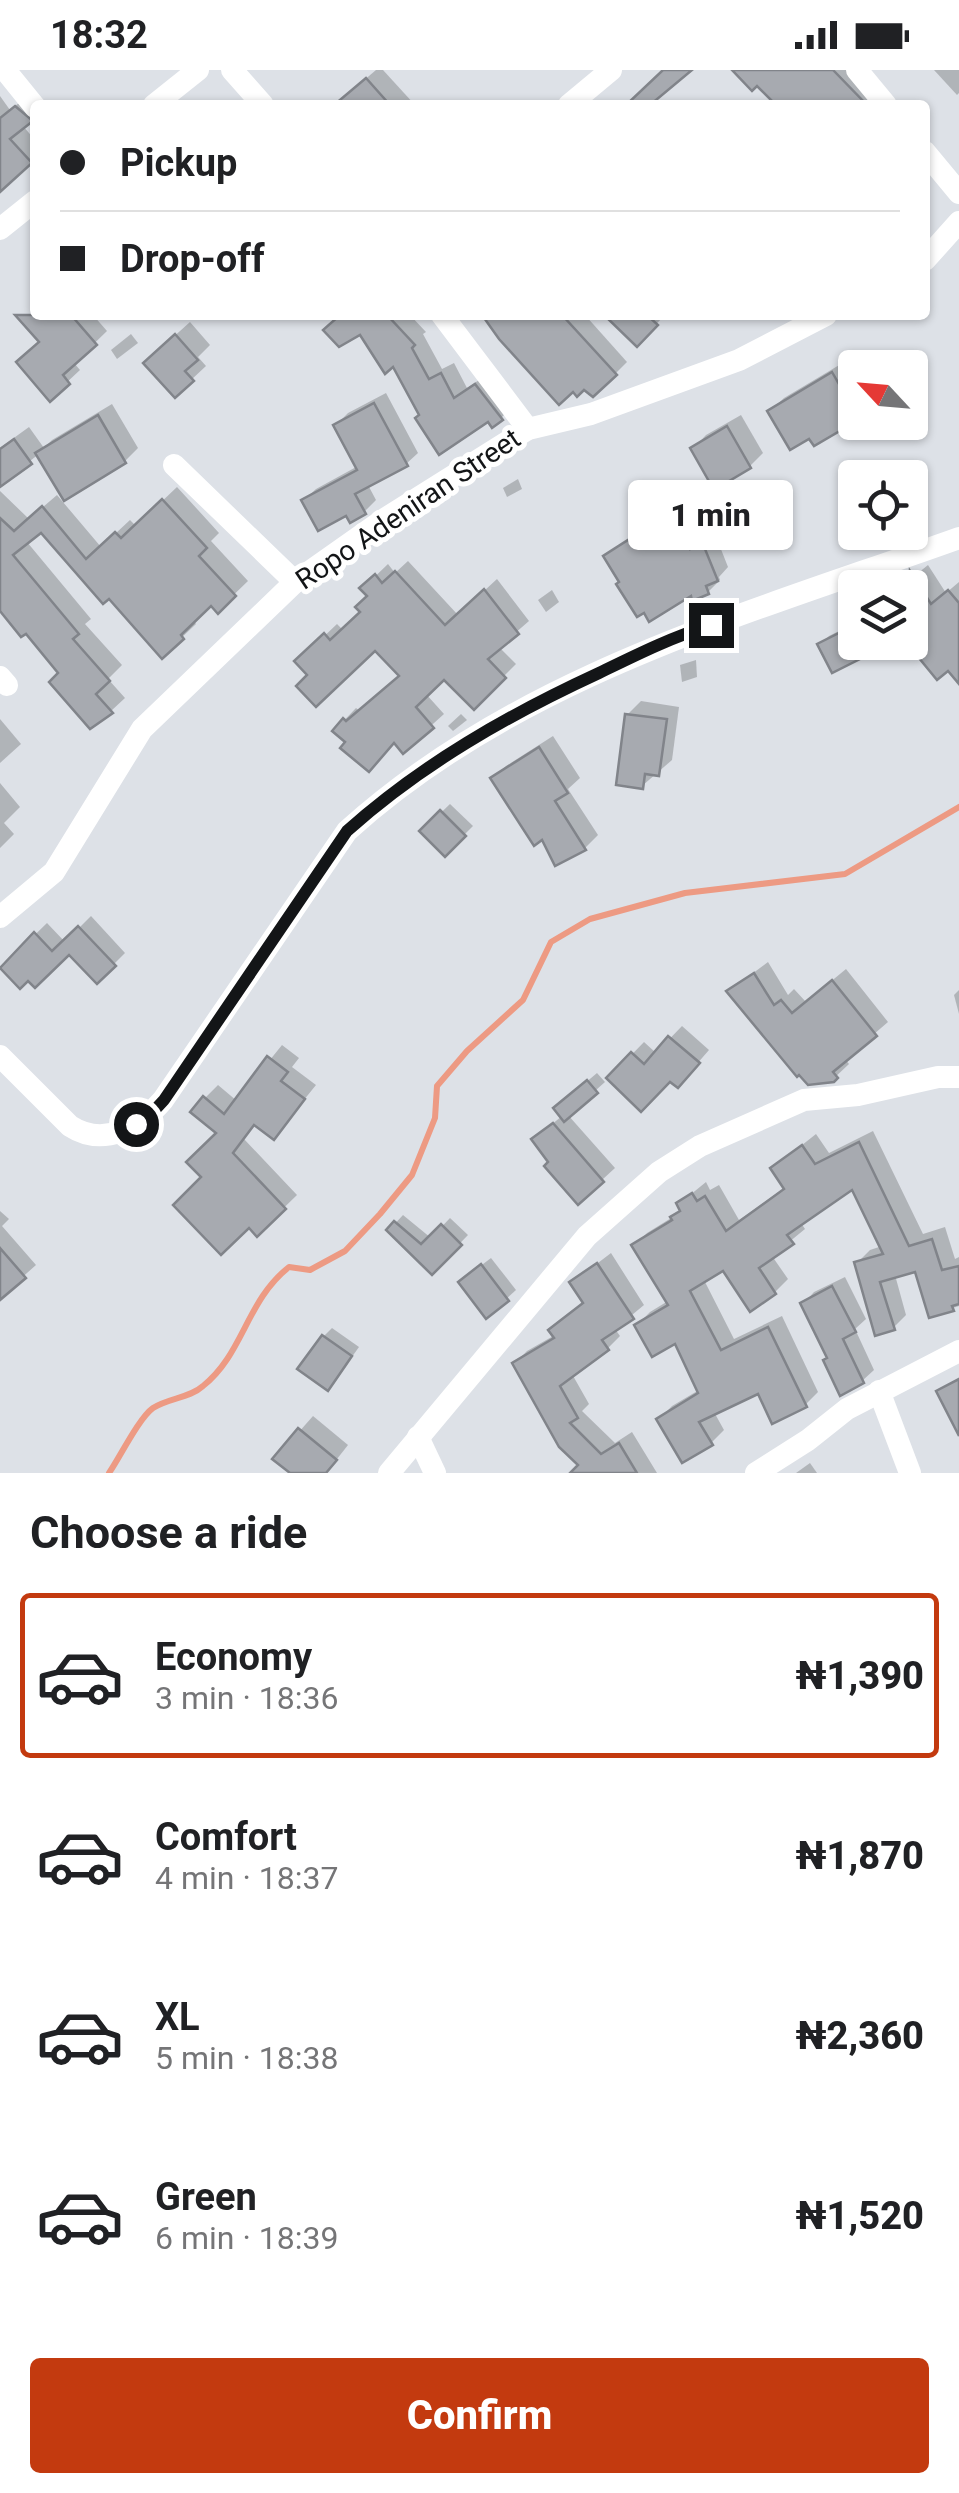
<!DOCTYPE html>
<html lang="en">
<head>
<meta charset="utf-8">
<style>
  :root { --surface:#fff; --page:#f6f6f6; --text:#202124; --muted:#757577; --line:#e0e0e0; --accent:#c33a0f }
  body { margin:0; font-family:Roboto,sans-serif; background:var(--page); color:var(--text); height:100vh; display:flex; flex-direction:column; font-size:38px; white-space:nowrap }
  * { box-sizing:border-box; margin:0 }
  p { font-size:32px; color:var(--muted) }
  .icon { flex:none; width:55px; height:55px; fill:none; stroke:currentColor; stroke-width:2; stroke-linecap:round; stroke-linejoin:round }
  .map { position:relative; height:1403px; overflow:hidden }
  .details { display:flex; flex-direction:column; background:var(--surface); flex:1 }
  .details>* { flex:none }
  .guide { position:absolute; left:30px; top:30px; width:900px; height:220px; border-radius:10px; box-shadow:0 2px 8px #0004; display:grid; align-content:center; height:220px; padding:0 30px; background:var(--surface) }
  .needle { width:65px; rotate:296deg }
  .controls { position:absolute; left:838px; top:280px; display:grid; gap:20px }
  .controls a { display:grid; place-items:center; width:90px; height:90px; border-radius:10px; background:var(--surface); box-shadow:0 2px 8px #0004; font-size:50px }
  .end { position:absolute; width:45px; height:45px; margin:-22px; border:12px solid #131517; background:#fff; box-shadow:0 0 0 5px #fff }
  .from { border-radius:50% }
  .bubble { position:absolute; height:70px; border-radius:10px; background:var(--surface); box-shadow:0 2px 8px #0004; font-size:32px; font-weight:800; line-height:70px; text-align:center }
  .guide b { display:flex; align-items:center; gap:35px; height:95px; font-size:38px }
  .guide b+b { border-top:2px solid var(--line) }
  .guide i { width:25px; height:25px; background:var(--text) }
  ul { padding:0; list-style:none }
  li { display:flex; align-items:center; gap:30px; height:165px; margin:0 20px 15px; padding:0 10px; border:5px solid transparent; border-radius:10px }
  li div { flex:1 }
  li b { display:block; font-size:38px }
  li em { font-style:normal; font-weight:800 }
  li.on { border-color:var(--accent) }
  li>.icon { width:90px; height:90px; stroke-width:1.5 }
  h2 { padding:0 30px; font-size:45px; line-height:120px }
  .button { display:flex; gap:20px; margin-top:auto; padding:20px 30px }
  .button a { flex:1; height:115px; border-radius:10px; background:var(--accent); color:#fff; font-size:40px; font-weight:800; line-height:115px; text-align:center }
  .status { display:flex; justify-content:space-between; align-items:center; height:70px; padding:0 50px; background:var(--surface); direction:ltr }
  .status svg { height:28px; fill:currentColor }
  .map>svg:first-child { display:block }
</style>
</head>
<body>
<div class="status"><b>18:32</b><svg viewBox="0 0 49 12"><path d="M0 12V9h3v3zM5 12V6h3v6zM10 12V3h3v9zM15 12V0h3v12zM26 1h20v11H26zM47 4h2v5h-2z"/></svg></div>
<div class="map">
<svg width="959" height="1403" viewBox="0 0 959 1403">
  <rect width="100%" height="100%" fill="#dde1e7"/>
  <g fill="#0003">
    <path d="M376 0H383L415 35H335Z"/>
    <path d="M736 0H858L879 21 866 35H780L757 13Z"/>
    <path d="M934 0H959V23L957 25Z"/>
    <path d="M29 25 35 46 23 56 35 70V87L0 119V26L10 40Z"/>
    <path d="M35 240V245H93L107 261 74 293 80 300 50 328 42 271 24 251Z"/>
    <path d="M342 245H410L426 262 423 264 442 299 454 293 467 318 488 304 513 336 501 348 422 345 393 293Z"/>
    <path d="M485 245H585L627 292 615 304Z"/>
    <path d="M608 245H665L637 274Z"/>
    <path d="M190 252 210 275 198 287 206 296 175 325 160 279Z"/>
    <path d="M131 264 138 273 117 289 111 280Z"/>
    <path d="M846 291 855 306V349L770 341 784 328Z"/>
    <path d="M386 323 418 383 406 394 368 415 376 430 364 442 304 430 316 419 358 396 336 355 348 343Z"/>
    <path d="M112 334 138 378 125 391 39 384 0 414V378L29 357 44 378 52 370Z"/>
    <path d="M741 345 763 383 750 396 693 379 706 365Z"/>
    <path d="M518 409 522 419 507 427 503 418Z"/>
    <path d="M177 417 219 463 211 471 248 511 218 540 211 533 193 550 196 554 162 586 109 525 42 460 27 472 91 549 85 554 122 595 108 609 125 628 111 641 61 603 26 560 0 538V421L29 449 57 425 101 477 130 450 136 456Z"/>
    <path d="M692 440 702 469 715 464 728 497 719 507 720 510 708 522 622 512 606 486 643 459Z"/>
    <path d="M408 491 458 545 497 509 529 551 499 577 516 594 474 636 444 606 426 624 444 644 403 681 395 671 348 672 335 660 356 638 360 641 401 605 375 577 311 605 298 591 337 554 343 560 363 542 370 526 363 518 388 494 395 503Z"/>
    <path d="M928 495 946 523 959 512V597H948L937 606 910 572V518L902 516Z"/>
    <path d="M552 520 559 532 546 542 538 530Z"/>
    <path d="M855 553V572H867L869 577 860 586 820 574 829 566Z"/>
    <path d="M696 590 697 607 682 612 680 595Z"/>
    <path d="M641 631 679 637 672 690 642 716 627 645Z"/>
    <path d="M461 644 467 650 453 661 448 656Z"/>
    <path d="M0 649 21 674 0 693Z"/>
    <path d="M553 666 580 708 568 719 598 765 585 778 556 792 543 766 493 709 506 696Z"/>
    <path d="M0 713 20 737 4 753 14 764 0 778Z"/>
    <path d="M450 734 473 756 445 784 422 761Z"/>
    <path d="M91 846 125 883 97 911 69 882 2 897 47 853 65 872Z"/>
    <path d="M768 892 788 925 794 919 806 932 846 899 888 952 845 989 849 994 832 1010 729 921Z"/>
    <path d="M959 920V944L954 925Z"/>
    <path d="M682 956 709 980 689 1003 670 1009 609 1008 644 972 656 983Z"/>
    <path d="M282 975 299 988 292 997 316 1015 274 1067 256 1054 244 1069 297 1125 257 1164 204 1107 219 1063 205 1028 218 1015 237 1031Z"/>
    <path d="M597 1003 605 1012 568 1045 615 1098 578 1132 534 1069 562 1046 565 1030Z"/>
    <path d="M873 1061 923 1164 945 1157 955 1189 959 1187V1236L931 1245 917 1198 895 1205 906 1245 893 1258 857 1193 870 1180 882 1176 853 1117 801 1153 805 1159 772 1186 788 1209 775 1222 724 1198 704 1210 734 1269 782 1246 818 1322 805 1335 759 1321 714 1342 724 1360 711 1373 659 1349 672 1336 699 1320 676 1270 637 1255 650 1242 668 1231 634 1176 647 1163 676 1145 682 1139 679 1134 706 1112 710 1120 719 1115 739 1150 786 1117 773 1098 816 1064 829 1083Z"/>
    <path d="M0 1141 9 1149 2 1156 36 1195 0 1227Z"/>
    <path d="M403 1145 431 1168 450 1148 468 1165 432 1202 390 1159Z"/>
    <path d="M611 1183 644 1235 615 1259 620 1266 608 1278 572 1304 589 1334 582 1341 615 1373 632 1362 657 1403H572L581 1395 515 1293 527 1281 555 1265 551 1260 585 1231 573 1212Z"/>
    <path d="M491 1188 516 1220 487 1246 470 1204Z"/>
    <path d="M845 1207 866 1249 855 1259 874 1300 862 1311 830 1287 803 1234 814 1222Z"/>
    <path d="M332 1258 359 1277 336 1309 324 1266Z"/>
    <path d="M313 1346 348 1375 326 1403H294L276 1388Z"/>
    <path d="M810 1393 817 1403H796Z"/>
  </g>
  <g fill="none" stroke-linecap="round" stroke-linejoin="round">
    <path stroke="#ed9a83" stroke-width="6" d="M109 1403C120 1387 139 1348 153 1338 168 1328 190 1328 203 1316 244 1283 246 1231 289 1197L310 1200 345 1181 380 1144 412 1105 435 1048 437 1016 467 981 523 930 551 872 590 849 685 823 845 804 959 737"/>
  </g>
  <g fill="#a7aab0" stroke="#81848a" stroke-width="2.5">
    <path d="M663 0H692L650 35H626Z"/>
    <path d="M732 0H833L867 35H776L757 16 752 21Z"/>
    <path d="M366 8 390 35H334Z"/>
    <path d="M15 36 33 51 10 69 32 93 0 122V48Z"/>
    <path d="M15 245H71L97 275 63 305 70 314 50 332 16 292 39 272Z"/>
    <path d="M340 245H387L415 275 412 278 429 309 441 303 454 328 475 314 503 350 492 358 488 352 439 385 415 348 419 345 393 297 385 304 360 265 339 277 323 260Z"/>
    <path d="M482 245H562L617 305 593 327 584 320 577 327 573 322 559 335 499 269Z"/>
    <path d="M604 245H647L658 255 637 277Z"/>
    <path d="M175 264 198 290 185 301 194 311 175 328 143 293Z"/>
    <path d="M832 302 855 342V352L814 376 809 369 790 380 767 341Z"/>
    <path d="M374 333 408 396 355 424 366 444 350 453 346 446 318 461 301 430 357 400 333 355Z"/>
    <path d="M98 345 126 393 64 431 35 383Z"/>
    <path d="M727 356 751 398 714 420 690 378Z"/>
    <path d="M14 369 32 394 0 417V379Z"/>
    <path d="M162 429 207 478 199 486 236 526 218 544 211 536 181 565 184 569 162 589 109 529 103 534 41 463 13 485 79 564 73 569 110 611 96 624 113 643 90 659 49 612 58 603 26 564 21 567 0 541V448L14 461 42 436 86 489 115 462 121 468Z"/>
    <path d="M680 451 690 479 703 474 718 511 706 516 709 524 692 531 691 526 649 552 644 543 637 547 616 514 619 512 603 486 628 470Z"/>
    <path d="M395 501 445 555 484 519 519 564 488 589 506 608 474 640 444 610 416 637 434 658 403 684 394 673 369 702 340 678 345 672 332 661 343 648 346 651 399 606 375 581 316 637 296 616 307 605 294 591 324 563 330 570 360 542 355 537 367 526 359 518 375 504 382 513Z"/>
    <path d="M910 501 931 534 948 520 959 533V614L948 601 937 610 910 577Z"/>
    <path d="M847 559 862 588 832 603 817 574Z"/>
    <path d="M625 644 667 649 659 706 645 704 643 719 616 715Z"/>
    <path d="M539 677 568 723 555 731 586 780 555 796 542 770 534 776 490 708Z"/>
    <path d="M440 740 466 766 445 787 419 761Z"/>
    <path d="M78 856 116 896 97 914 69 885 35 918 28 911 20 919 0 898 34 862 52 881Z"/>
    <path d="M754 903 774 935 781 930 792 943 832 910 877 966 833 1002 838 1008 834 1012 808 1015 799 1005 797 1007 726 921Z"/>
    <path d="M668 966 700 993 678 1018 670 1012 641 1042 606 1008 631 982 644 994Z"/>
    <path d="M267 986 288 1002 281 1011 305 1029 274 1070 254 1055 233 1083 286 1139 257 1167 249 1158 221 1185 173 1135 201 1107 186 1092 216 1063 190 1042 203 1026 224 1044Z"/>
    <path d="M587 1010 598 1023 564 1052 553 1038Z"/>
    <path d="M553 1053 604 1112 578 1135 544 1096 548 1092 531 1069Z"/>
    <path d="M859 1072 909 1176 932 1169 942 1200 959 1196V1234L952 1236 954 1241 929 1248 915 1202 880 1212 895 1260 875 1266 854 1192 883 1184 852 1120 787 1165 794 1174 759 1198 776 1224 750 1242 723 1201 690 1221 721 1280 768 1257 807 1337 772 1354 758 1324 699 1352 713 1375 682 1393 656 1349 698 1323 675 1274 652 1287 634 1255 668 1235 631 1175 672 1150 670 1147 680 1141 676 1133 692 1123 697 1131 705 1126 726 1161 784 1119 770 1098 802 1075 815 1094Z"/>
    <path d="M394 1151 421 1174 441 1154 462 1175 432 1205 386 1160Z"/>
    <path d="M0 1178 26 1208 0 1230Z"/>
    <path d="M597 1193 634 1249 602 1270 609 1280 560 1316 578 1348 570 1353 601 1384 619 1373 637 1403H570L578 1395 559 1377 512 1293 554 1268 548 1260 583 1233 569 1212Z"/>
    <path d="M481 1194 509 1231 486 1249 458 1212Z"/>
    <path d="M832 1216 856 1262 843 1269 864 1313 840 1326 823 1290 827 1288 800 1233Z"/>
    <path d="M322 1265 352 1286 328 1321 297 1299Z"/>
    <path d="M959 1309V1366L936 1321Z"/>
    <path d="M298 1358 337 1390 326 1403H290L272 1389Z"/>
  </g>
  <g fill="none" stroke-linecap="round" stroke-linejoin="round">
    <g stroke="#fff" stroke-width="22">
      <path d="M5 0 35 37"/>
      <path d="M232 0 263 35"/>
      <path d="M857 0 886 35"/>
      <path d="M154 35 198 0"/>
      <path d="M569 35 611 0"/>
      <path d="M925 82 959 123"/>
      <path d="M0 159 35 131"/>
      <path d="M925 190 959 152"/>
      <path d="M442 245 528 359"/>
      <path d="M174 395 295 512"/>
      <path d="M0 607 7 615"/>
      <path d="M0 847 54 802 142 659 295 512 383 450 528 359 591 344 739 290 826 245"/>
      <path d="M0 986 70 1056C104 1078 140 1057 163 1030L347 761C518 606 747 544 959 468"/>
      <path d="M879 1321 910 1403"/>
      <path d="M418 1367 435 1403"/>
      <path d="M389 1403 587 1166 659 1102 700 1076 804 1030 858 1025 938 1007H959"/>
      <path d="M756 1403 808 1370 847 1339 959 1281"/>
    </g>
  </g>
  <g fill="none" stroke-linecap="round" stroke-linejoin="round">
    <path stroke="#131517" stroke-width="12" d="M136 1054 151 1044 164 1030 347 761C422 694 508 645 599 603 636 585 672 567 711 555"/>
  </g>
  <g text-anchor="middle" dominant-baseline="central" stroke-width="10" stroke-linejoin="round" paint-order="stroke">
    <g font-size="28" fill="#131517" stroke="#fff">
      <text transform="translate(408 439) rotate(-34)">Ropo Adeniran Street</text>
    </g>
  </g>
</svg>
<div class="controls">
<a><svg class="needle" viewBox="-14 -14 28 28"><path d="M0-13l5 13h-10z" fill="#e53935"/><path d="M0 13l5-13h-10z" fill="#757577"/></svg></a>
<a><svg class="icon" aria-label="locate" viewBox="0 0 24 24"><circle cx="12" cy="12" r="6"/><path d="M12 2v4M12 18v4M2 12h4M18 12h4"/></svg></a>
<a><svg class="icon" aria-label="layers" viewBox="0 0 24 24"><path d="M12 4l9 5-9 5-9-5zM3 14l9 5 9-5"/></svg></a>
</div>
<i class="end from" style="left:136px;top:1054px"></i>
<i class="end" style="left:711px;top:555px"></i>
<div class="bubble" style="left:628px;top:410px;width:165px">1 min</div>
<div class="guide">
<b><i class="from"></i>Pickup</b>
<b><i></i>Drop-off</b>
</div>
</div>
<section class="details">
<h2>Choose a ride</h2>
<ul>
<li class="on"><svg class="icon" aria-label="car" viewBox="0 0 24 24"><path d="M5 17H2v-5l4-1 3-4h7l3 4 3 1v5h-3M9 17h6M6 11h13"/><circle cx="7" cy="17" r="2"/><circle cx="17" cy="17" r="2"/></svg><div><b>Economy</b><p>3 min · 18:36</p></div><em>₦1,390</em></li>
<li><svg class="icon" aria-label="car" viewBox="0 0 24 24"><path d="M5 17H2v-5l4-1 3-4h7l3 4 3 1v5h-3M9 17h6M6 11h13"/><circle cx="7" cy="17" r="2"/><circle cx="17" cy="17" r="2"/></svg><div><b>Comfort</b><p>4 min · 18:37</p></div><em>₦1,870</em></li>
<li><svg class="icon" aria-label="car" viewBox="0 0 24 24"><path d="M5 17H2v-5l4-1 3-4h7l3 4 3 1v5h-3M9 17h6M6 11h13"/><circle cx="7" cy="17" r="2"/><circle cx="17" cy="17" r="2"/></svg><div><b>XL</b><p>5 min · 18:38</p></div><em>₦2,360</em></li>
<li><svg class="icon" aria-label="car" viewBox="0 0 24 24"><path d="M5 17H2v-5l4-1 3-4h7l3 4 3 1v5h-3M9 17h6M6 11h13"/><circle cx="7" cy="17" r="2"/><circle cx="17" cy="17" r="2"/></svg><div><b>Green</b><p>6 min · 18:39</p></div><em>₦1,520</em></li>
</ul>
<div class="button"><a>Confirm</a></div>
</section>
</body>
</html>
